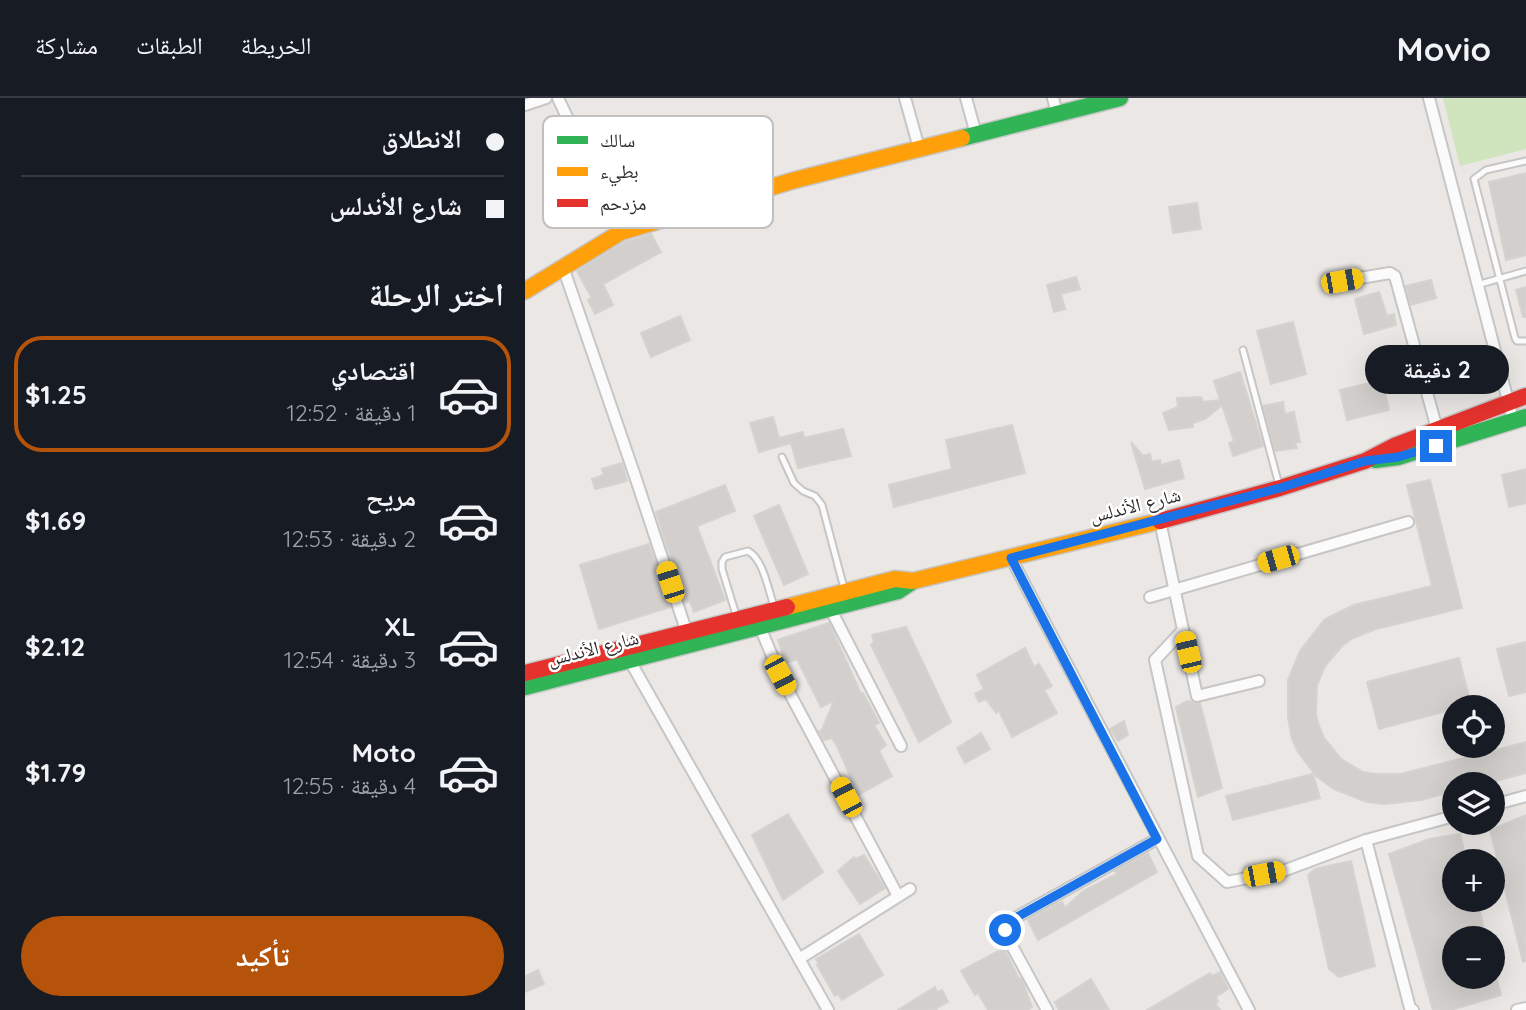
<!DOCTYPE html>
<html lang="ar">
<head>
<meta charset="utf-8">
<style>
  :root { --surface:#171b24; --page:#242831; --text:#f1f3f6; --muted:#9ea1a6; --line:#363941; --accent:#b45309 }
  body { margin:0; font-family:Quicksand,"Noto Naskh Arabic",sans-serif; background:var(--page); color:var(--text); direction:rtl; height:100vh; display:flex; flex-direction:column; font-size:26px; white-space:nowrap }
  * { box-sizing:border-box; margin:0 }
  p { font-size:23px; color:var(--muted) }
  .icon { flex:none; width:38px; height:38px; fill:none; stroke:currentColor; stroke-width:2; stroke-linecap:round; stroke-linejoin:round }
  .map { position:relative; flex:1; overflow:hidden; direction:ltr }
  .drawer { display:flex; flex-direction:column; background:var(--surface); width:525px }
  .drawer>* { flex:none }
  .banner { display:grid; align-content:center; height:154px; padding:0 21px; background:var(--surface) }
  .buttons { position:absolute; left:917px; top:597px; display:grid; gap:14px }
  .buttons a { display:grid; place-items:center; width:63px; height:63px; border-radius:50%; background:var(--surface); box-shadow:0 7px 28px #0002; font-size:35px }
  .end { position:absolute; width:32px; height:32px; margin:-16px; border:9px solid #1a73e8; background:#fff; box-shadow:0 0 0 4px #fff }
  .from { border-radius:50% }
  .bubble { position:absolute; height:49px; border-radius:24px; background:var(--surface); box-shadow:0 7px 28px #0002; font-size:23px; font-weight:800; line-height:49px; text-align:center; direction:rtl }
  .car { position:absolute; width:21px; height:42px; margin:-21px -10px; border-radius:9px; box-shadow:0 0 5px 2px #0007; background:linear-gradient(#f5c518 24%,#345 0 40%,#f5c518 0 76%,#345 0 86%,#f5c518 0) }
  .banner b { display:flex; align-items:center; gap:24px; height:66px; font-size:26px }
  .banner b+b { border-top:2px solid var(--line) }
  .banner i { width:18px; height:18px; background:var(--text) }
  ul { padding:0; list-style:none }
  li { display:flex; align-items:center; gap:21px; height:116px; margin:0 14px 10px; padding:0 7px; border:4px solid transparent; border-radius:28px }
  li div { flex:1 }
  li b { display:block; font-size:26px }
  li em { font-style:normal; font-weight:800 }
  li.current { border-color:var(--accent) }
  li>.icon { width:63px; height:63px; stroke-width:1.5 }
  h2 { padding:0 21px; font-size:32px; line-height:84px }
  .action { display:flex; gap:14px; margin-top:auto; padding:14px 21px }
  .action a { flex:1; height:80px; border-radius:42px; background:var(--accent); color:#fff; font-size:28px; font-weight:800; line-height:80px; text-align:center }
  header { display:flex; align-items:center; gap:42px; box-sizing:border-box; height:98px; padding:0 35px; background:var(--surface); border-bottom:2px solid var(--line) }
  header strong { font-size:33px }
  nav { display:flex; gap:38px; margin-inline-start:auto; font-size:24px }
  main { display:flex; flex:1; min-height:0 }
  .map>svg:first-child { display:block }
</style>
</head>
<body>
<header>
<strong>Movio</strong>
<nav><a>الخريطة</a><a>الطبقات</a><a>مشاركة</a></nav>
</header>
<main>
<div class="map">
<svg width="1001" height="912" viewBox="0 0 1001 912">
  <rect width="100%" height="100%" fill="#eae7e4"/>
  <path fill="#d0e5be" d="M918 0H1001V51L935 68Z"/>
  <g fill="#d2cfcd" stroke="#d5d3d0" stroke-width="2">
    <path d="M1001 75V157L981 162 964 84Z"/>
    <path d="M672 105 676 131 648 135 644 109Z"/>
    <path d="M126 136 136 154 78 186 88 207 70 216 63 202 67 200 52 173 100 144Z"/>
    <path d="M551 179 555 191 536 196 540 211 529 214 522 187Z"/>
    <path d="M906 182 911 200 886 207 881 188Z"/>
    <path d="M1001 189V219H998L991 192Z"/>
    <path d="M854 194 862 218 869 216 871 227 839 236 830 201Z"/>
    <path d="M155 218 165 242 126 259 116 235Z"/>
    <path d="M768 224 781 276 746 286 732 233Z"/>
    <path d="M715 274 738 348 708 358 704 345 709 343 697 307 680 321 668 325V329L644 332 638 315 653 309 652 300 676 299 678 304 695 302 689 283Z"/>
    <path d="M857 282 864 312 822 322 815 292Z"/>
    <path d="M758 304 760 316 769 314 775 344H770L772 350 750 353 738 308Z"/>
    <path d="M248 319 254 340 278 334 279 340 318 331 326 358 273 370 266 345 234 354 225 325Z"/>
    <path d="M487 327 500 375 369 409 364 387 427 371 421 342Z"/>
    <path d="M606 344 618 358 625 356 627 364 635 362 636 367 654 362 659 380 620 391Z"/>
    <path d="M97 365 102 383 70 391 67 381 79 377 77 371Z"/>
    <path d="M1001 371V405L984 409 977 377Z"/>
    <path d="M905 382 937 510 851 531 828 540 818 547 800 568 792 587 791 617 794 628 799 640 816 661 838 674 850 676H876L1001 644V675L959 686H929V693L896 702 860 706 842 704 809 691 791 678 773 654 767 641 763 620V582L775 553 800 521 829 507 907 488 882 387Z"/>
    <path d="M200 387 210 413 172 428 200 502 169 514 165 503 160 505 131 414Z"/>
    <path d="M254 407 283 476 259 487 229 418Z"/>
    <path d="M124 446 145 509 74 531 55 467Z"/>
    <path d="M304 525 336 596 338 595 354 625 349 627 361 647 354 653 367 678 333 697 313 650 307 640 299 642 294 633 297 632 309 603 296 609 272 561 261 565 253 542Z"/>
    <path d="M381 529 426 624 394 644 346 547 349 544 347 537Z"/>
    <path d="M1001 544V594L984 598 972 551Z"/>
    <path d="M500 550 509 569 514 566 527 588 519 592 532 615 487 639 474 613 471 615 461 601 454 604 450 596 459 591 452 577Z"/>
    <path d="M934 560 946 607 929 609V611L854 631 842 584Z"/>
    <path d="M662 603 675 605 697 690 673 699 651 609Z"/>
    <path d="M599 623 603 637 593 643 585 631Z"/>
    <path d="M456 635 465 651 440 665 432 650Z"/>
    <path d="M788 676 795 700 708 722 701 698Z"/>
    <path d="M263 716 298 774 258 802 227 737Z"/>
    <path d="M1001 717V863L998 864 965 732Z"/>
    <path d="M935 736 942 763H929V802H952L961 840H929V878H971L976 897 926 912H908L864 756 904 741Z"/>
    <path d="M623 755 632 774 513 842 503 822 532 806 537 804 540 810 558 793 592 776 590 773Z"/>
    <path d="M339 757 360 790 335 806 313 773 329 759 331 761Z"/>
    <path d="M826 763 850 868 814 879 804 871 783 777 790 771Z"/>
    <path d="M334 836 358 877 317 902 313 896 310 898 292 867 294 866 291 861Z"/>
    <path d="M479 850 493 879 497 882 507 909 502 912H463L453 895 450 897 436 873Z"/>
    <path d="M13 872 19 886 0 894V878Z"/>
    <path d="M695 874 703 891 691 899 693 904 690 905 695 912H622L685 875 687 878Z"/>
    <path d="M566 881 584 912H534L530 904Z"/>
    <path d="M410 889 412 894 417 892 423 904 411 910 412 912H373Z"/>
  </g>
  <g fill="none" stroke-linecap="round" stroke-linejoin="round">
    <defs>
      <g id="lane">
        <path d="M1001 63 961 72 949 81 990 240 992 243H1001"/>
        <path d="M952 187 1001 173"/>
        <path d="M718 252 754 387"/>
        <path d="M257 359 269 385 278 393 290 398 297 407 319 490"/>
        <path d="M212 520 197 471V464L200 459 223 453C239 462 243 492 249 508"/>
      </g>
      <g id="street">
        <path d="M33 0 96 134"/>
        <path d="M380 0 394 50"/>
        <path d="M441 0 451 36"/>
        <path d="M528 0 532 16"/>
        <path d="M904 0 988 322"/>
        <path d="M0 7 21 0"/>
        <path d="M38 169 111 381 162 535"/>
        <path d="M817 183 865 175 870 178 912 331"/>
        <path d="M635 423 672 598 734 583"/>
        <path d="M486 460 724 912"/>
        <path d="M625 499 883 424"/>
        <path d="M305 510 376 648"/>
        <path d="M235 529 255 577 373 798"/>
        <path d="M658 532 630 562 673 758 702 784 758 773 841 742 929 718"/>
        <path d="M105 563 303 912"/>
        <path d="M968 707 1001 698"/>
        <path d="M841 742 885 910 888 912"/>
        <path d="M274 861 385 791"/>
        <path d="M522 912 481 837 480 828 483 824 632 741"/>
        <path d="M992 912 1001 910"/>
      </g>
      <g id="fast">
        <path d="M437 40 595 0"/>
        <path d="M850 362 873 359 1001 319"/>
        <path d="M0 589 373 493 388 483"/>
      </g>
      <g id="slow">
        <path d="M0 193 96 134 270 82 437 40"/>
        <path d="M262 509 370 481 388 483 635 423"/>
      </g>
      <g id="jam">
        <path d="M635 423 755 390 840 363 869 348 1001 298"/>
        <path d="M0 575 262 509"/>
      </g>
    </defs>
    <use href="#lane" stroke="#c6c6c6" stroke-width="9"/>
    <use href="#street" stroke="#c6c6c6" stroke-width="14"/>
    <use href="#fast" stroke="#c6c6c6" stroke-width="19"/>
    <use href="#slow" stroke="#c6c6c6" stroke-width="19"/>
    <use href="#jam" stroke="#c6c6c6" stroke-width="19"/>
    <use href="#lane" stroke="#fcfbfb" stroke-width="5"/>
    <use href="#street" stroke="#fcfbfb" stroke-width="10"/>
    <use href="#fast" stroke="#30b455" stroke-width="16"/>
    <use href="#slow" stroke="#ff9f0a" stroke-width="16"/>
    <use href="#jam" stroke="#e5322d" stroke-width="16"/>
  </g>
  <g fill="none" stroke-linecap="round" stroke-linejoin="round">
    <path stroke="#1a73e8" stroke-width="9" d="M480 832 483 824 632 741 486 460 755 390 840 363 873 359 911 348"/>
  </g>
  <g text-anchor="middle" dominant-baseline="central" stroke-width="5" stroke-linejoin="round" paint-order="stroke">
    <g font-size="19" fill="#2d2d2d" stroke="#fff">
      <text transform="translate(610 407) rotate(-14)">شارع الأندلس</text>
      <text transform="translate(68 550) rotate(-14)">شارع الأندلس</text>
    </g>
  </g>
  <rect x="18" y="18" width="230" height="112" rx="10" fill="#fff" stroke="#c0c0c0" stroke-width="2"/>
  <rect x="32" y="38" width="31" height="8" fill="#30b455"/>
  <rect x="32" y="69" width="31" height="9" fill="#ff9f0a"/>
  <rect x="32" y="101" width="31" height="8" fill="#e5322d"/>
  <g font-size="19" fill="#2d2d2d">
    <text x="75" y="49">سالك</text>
    <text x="75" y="80">بطيء</text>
    <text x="75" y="112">مزدحم</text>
  </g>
</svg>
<div class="buttons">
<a><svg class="icon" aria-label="locate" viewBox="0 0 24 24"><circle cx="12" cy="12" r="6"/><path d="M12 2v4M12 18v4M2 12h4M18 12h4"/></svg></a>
<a><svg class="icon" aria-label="layers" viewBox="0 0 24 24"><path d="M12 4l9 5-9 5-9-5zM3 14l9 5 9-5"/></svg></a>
<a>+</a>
<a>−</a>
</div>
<i class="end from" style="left:480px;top:832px"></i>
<i class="end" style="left:911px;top:348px"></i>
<div class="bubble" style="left:840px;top:247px;width:144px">2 دقيقة</div>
<i class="car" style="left:817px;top:183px;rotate:80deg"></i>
<i class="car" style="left:753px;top:461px;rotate:254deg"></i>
<i class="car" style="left:145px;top:484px;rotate:342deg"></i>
<i class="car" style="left:663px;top:554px;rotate:347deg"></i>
<i class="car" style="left:255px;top:577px;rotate:152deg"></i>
<i class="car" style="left:321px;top:699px;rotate:332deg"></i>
<i class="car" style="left:739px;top:776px;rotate:79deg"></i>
</div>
<section class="drawer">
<div class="banner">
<b><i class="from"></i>الانطلاق</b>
<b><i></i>شارع الأندلس</b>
</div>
<h2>اختر الرحلة</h2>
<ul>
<li class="current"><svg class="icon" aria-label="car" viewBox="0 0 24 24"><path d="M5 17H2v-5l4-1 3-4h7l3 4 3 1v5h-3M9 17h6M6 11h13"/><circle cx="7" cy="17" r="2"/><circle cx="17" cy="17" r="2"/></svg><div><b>اقتصادي</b><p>1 دقيقة · 12:52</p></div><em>$1.25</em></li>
<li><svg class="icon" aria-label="car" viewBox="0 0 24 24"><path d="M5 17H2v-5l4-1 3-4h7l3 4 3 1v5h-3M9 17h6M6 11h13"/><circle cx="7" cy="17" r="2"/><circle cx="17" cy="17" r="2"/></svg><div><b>مريح</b><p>2 دقيقة · 12:53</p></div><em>$1.69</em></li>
<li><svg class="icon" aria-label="car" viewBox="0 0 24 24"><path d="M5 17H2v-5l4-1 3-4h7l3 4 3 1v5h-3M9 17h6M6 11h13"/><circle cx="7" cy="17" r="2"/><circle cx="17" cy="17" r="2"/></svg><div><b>XL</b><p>3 دقيقة · 12:54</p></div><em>$2.12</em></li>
<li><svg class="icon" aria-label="car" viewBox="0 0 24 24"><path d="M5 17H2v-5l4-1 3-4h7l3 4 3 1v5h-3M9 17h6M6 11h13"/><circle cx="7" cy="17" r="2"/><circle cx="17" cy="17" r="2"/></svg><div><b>Moto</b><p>4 دقيقة · 12:55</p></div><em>$1.79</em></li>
</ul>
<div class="action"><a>تأكيد</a></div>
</section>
</main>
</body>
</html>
